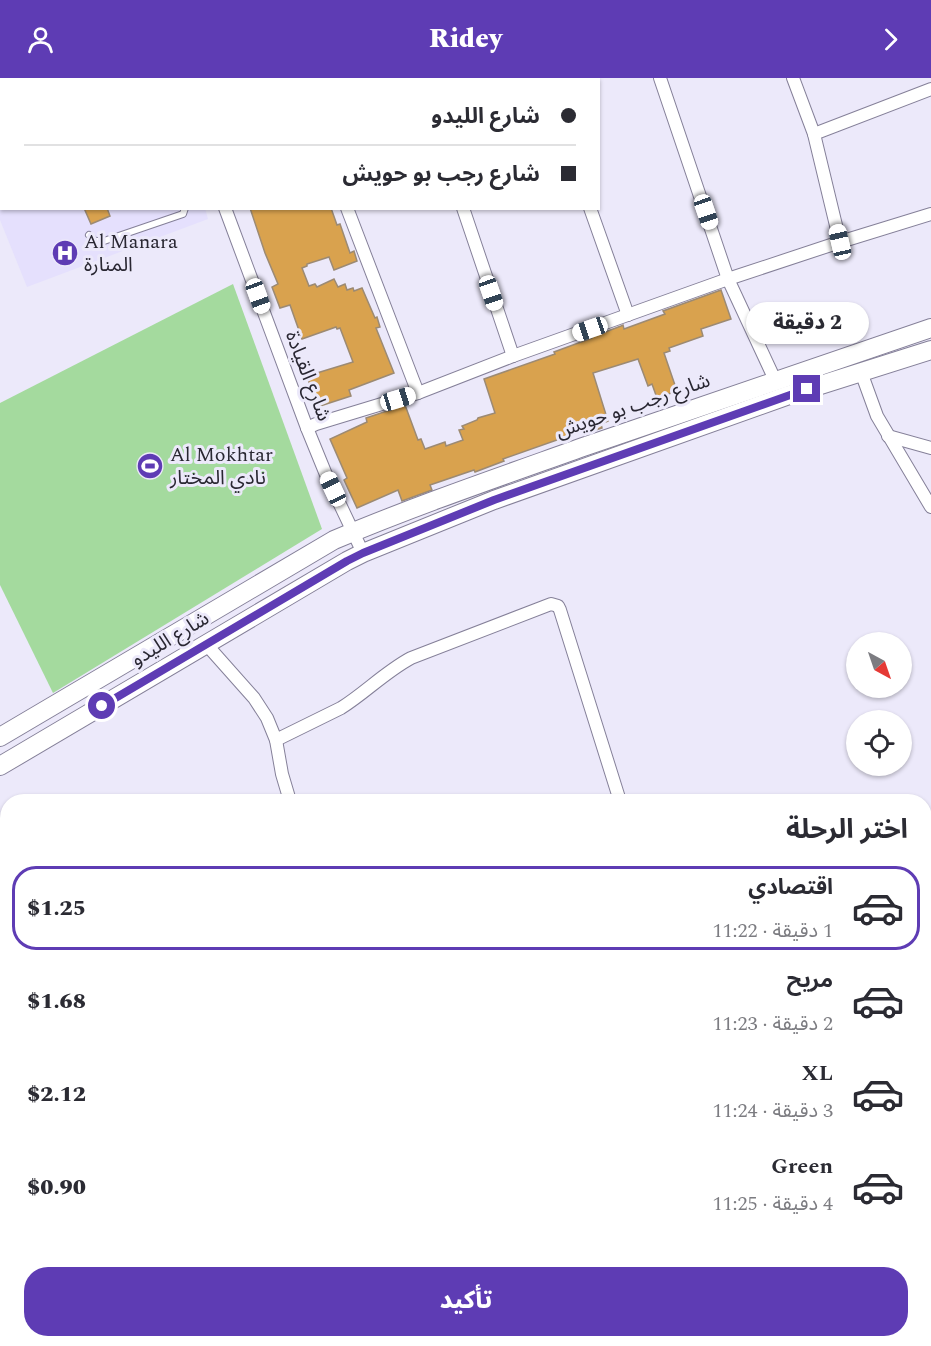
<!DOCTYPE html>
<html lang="ar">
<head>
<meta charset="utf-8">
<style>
  :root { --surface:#fff; --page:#f7f7f7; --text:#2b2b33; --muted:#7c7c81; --line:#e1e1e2; --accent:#5e3cb4 }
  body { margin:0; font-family:Spectral,"Noto Sans Arabic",serif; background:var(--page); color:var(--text); direction:rtl; height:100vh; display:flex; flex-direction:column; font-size:22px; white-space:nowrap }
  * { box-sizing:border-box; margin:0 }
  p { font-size:20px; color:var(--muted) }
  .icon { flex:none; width:33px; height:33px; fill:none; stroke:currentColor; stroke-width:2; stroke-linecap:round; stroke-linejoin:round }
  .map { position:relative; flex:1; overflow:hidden; direction:ltr }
  .details { position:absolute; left:0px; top:716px; width:932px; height:554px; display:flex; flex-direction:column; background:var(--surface); border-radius:24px 24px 0 0; box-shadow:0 2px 4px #0004; direction:rtl }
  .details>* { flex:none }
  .banner { position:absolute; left:0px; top:0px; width:600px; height:132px; box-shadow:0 2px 4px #0004; direction:rtl; display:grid; align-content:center; height:132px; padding:0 24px; background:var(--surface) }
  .needle { width:39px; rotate:140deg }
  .fabs { position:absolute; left:846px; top:554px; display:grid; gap:12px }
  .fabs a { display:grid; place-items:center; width:66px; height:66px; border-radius:50%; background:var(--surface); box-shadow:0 2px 4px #0004; font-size:30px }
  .end { position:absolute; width:27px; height:27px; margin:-14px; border:8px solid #5e3cb4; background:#fff; box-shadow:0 0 0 3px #fff }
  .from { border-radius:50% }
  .bubble { position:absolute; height:42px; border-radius:21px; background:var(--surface); box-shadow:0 2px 4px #0004; font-size:20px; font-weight:800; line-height:42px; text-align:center; direction:rtl }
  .car { position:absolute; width:18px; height:36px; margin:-18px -9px; border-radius:8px; box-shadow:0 0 4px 2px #0007; background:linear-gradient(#fff 24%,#345 0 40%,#fff 0 76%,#345 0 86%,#fff 0) }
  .banner b { display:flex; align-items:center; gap:21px; height:57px; font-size:22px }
  .banner b+b { border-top:2px solid var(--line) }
  .banner i { width:15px; height:15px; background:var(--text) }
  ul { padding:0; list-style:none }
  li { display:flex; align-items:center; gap:18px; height:84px; margin:0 12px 9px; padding:0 12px; border:3px solid transparent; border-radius:24px }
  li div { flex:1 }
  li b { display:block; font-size:22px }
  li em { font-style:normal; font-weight:800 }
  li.selected { border-color:var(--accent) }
  li>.icon { width:54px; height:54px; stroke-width:1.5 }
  h2 { padding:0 24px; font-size:27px; line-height:72px }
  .cta { display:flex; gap:12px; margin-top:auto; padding:12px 24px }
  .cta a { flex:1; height:69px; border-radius:24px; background:var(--accent); color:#fff; font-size:24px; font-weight:800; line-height:69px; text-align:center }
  header { display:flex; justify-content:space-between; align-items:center; height:78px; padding:0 24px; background:var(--accent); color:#fff; font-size:27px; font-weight:800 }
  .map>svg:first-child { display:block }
</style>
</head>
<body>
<header><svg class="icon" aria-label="forward" viewBox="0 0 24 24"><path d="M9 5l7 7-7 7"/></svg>Ridey<svg class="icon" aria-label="person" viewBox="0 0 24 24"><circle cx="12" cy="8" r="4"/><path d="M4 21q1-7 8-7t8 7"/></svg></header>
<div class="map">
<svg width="931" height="1268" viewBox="0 0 931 1268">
  <rect width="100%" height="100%" fill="#ece9fa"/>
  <path fill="#e5e0fd" d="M0 88H1L2 130H205L208 141 27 209 0 142Z"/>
  <path fill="#a4da9e" d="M233 206 322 451 53 615 0 507V325Z"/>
  <g fill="#d9a24e" stroke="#9c8a73" stroke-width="1.5">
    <path d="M84 130H107L110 138 91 146Z"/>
    <path d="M250 130H331L337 147 340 146 350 175 354 173 357 183 334 192 329 179 307 186V188L302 190 309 208 315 206 317 209 334 201 338 209 345 206 347 212 353 210 354 213 362 210 375 240 377 239 380 249 376 250 394 295 349 312 351 318 317 329 307 298 353 284 340 250 337 251 336 249 302 261 290 227 280 230 272 209 278 206 265 175Z"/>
    <path d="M721 212 731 241 701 251 703 258 669 270 670 273 664 275 677 313 657 320 652 306 648 308 638 281 593 295 608 343 601 346 602 350 589 354 588 351 503 381 504 383 475 394 474 392 430 407 432 412 402 423 398 412 357 430 344 402 347 400 330 361 367 344 366 340 405 327 418 362 421 361 425 371 445 364 446 368 463 362 459 352 464 351 462 348 477 342 478 340 495 335 484 301 555 276 554 274 592 260V259L621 248 623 247 624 251 665 236 663 233Z"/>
  </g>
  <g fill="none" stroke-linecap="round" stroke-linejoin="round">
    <defs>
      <path id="service" d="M89 157 95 163H104L183 136 185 130"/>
      <g id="minor">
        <path d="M46 0V2"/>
        <path d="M176 0 177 2"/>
        <path d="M294 0 295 2"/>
        <path d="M543 0 544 2"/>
        <path d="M660 0 728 201 775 302"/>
        <path d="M793 0 814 56 840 164"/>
        <path d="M213 2 217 0"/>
        <path d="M502 2 506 0"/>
        <path d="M814 56 931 11"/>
        <path d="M0 75 2 74"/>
        <path d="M225 130 307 350 327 399 363 475"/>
        <path d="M347 130 418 315"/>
        <path d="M463 130 513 278"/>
        <path d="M590 130 628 237"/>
        <path d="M861 294 877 338 931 429"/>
        <path d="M307 350 316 346 418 315 513 278 728 201 840 164 931 136"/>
        <path d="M888 358 931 370"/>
        <path d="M206 566 254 620 267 640 276 662 282 696 290 723"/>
        <path d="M276 662 341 630C365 615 385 594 411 580L551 526 558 528 560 532 620 723"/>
        <path d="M924 810 931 808"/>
        <path d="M924 942 931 947"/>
        <path d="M0 979 8 985"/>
        <path d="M924 1107 931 1105"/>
        <path d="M924 1186 931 1217"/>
        <path d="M100 1262V1268"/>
        <path d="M692 1262 693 1268"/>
        <path d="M444 1268 449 1262"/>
        <path d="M510 1268 514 1262"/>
        <path d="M895 1268 898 1262"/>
      </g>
      <g id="secondary">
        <path d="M0 659 334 462C417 427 502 398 586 368 701 328 816 289 931 250"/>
        <path d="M0 688 347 483 363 475 494 422 789 317 931 272"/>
      </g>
    </defs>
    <use href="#service" stroke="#858099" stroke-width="8"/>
    <use href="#minor" stroke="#858099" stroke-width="14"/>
    <use href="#secondary" stroke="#858099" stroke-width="20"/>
    <use href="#service" stroke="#fff" stroke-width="6"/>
    <use href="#minor" stroke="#fff" stroke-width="12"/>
    <use href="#secondary" stroke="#fff" stroke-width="18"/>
  </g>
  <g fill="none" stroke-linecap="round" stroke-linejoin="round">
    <path stroke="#5e3cb4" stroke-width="8" d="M102 628 347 483 363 475 494 422 807 311"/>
  </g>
  <defs>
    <symbol id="hospital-disc" viewBox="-11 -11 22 22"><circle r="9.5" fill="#5e3cb4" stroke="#ece9fa"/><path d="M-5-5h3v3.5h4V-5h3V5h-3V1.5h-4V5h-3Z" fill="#fff"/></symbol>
    <symbol id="stadium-disc" viewBox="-11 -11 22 22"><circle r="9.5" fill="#5e3cb4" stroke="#ece9fa"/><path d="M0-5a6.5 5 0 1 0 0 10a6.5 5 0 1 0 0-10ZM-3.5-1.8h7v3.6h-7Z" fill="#fff"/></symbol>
  </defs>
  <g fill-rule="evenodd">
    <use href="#hospital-disc" x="50" y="160" width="30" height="30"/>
    <use href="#stadium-disc" x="135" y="373" width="30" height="30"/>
  </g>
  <g text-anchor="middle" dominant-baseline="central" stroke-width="6" stroke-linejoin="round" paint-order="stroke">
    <g font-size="20" fill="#292732" stroke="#ece9fa" text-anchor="start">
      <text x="84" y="164">Al Manara<tspan x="84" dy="23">المنارة</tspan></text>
      <text x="170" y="377">Al Mokhtar<tspan x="170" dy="23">نادي المختار</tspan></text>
    </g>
    <g font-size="20" fill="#292732" stroke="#ece9fa">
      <text transform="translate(308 298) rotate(69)">شارع القيادة</text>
      <text transform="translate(633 328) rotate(-19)">شارع رجب بو حويش</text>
      <text transform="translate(170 561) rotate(-31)">شارع الليدو</text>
    </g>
  </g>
</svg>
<div class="fabs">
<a><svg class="needle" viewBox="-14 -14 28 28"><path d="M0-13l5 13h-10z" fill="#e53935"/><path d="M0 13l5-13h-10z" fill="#7c7c81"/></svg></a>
<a><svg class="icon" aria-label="locate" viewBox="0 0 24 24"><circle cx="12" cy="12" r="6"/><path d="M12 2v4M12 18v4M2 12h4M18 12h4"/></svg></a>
</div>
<i class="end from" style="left:102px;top:628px"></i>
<i class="end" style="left:807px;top:311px"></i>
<div class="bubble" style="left:746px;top:224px;width:123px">2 دقيقة</div>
<i class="car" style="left:706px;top:134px;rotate:161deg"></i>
<i class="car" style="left:840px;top:164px;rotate:347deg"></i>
<i class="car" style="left:491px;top:215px;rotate:161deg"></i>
<i class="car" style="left:258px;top:218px;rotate:160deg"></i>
<i class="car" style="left:590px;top:251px;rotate:251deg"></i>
<i class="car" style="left:398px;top:321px;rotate:73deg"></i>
<i class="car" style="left:333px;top:411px;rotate:335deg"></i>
<div class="banner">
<b><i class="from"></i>شارع الليدو</b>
<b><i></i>شارع رجب بو حويش</b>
</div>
<section class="details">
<h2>اختر الرحلة</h2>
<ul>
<li class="selected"><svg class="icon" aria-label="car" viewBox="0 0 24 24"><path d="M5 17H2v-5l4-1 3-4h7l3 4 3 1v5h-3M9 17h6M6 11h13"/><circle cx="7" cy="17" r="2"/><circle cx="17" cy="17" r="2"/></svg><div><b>اقتصادي</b><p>1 دقيقة · 11:22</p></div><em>$1.25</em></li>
<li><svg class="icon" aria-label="car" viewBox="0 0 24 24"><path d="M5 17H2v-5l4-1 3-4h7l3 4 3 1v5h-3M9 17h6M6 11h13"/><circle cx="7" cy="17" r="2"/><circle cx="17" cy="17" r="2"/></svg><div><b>مريح</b><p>2 دقيقة · 11:23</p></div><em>$1.68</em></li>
<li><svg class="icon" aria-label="car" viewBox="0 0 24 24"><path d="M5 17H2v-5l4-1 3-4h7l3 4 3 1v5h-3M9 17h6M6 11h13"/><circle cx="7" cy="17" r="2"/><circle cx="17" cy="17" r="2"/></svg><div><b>XL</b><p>3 دقيقة · 11:24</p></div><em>$2.12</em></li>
<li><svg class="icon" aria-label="car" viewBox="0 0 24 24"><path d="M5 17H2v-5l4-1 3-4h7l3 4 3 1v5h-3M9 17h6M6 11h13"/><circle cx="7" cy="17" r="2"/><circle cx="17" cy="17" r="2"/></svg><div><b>Green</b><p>4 دقيقة · 11:25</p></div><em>$0.90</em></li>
</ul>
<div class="cta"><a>تأكيد</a></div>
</section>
</div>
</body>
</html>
